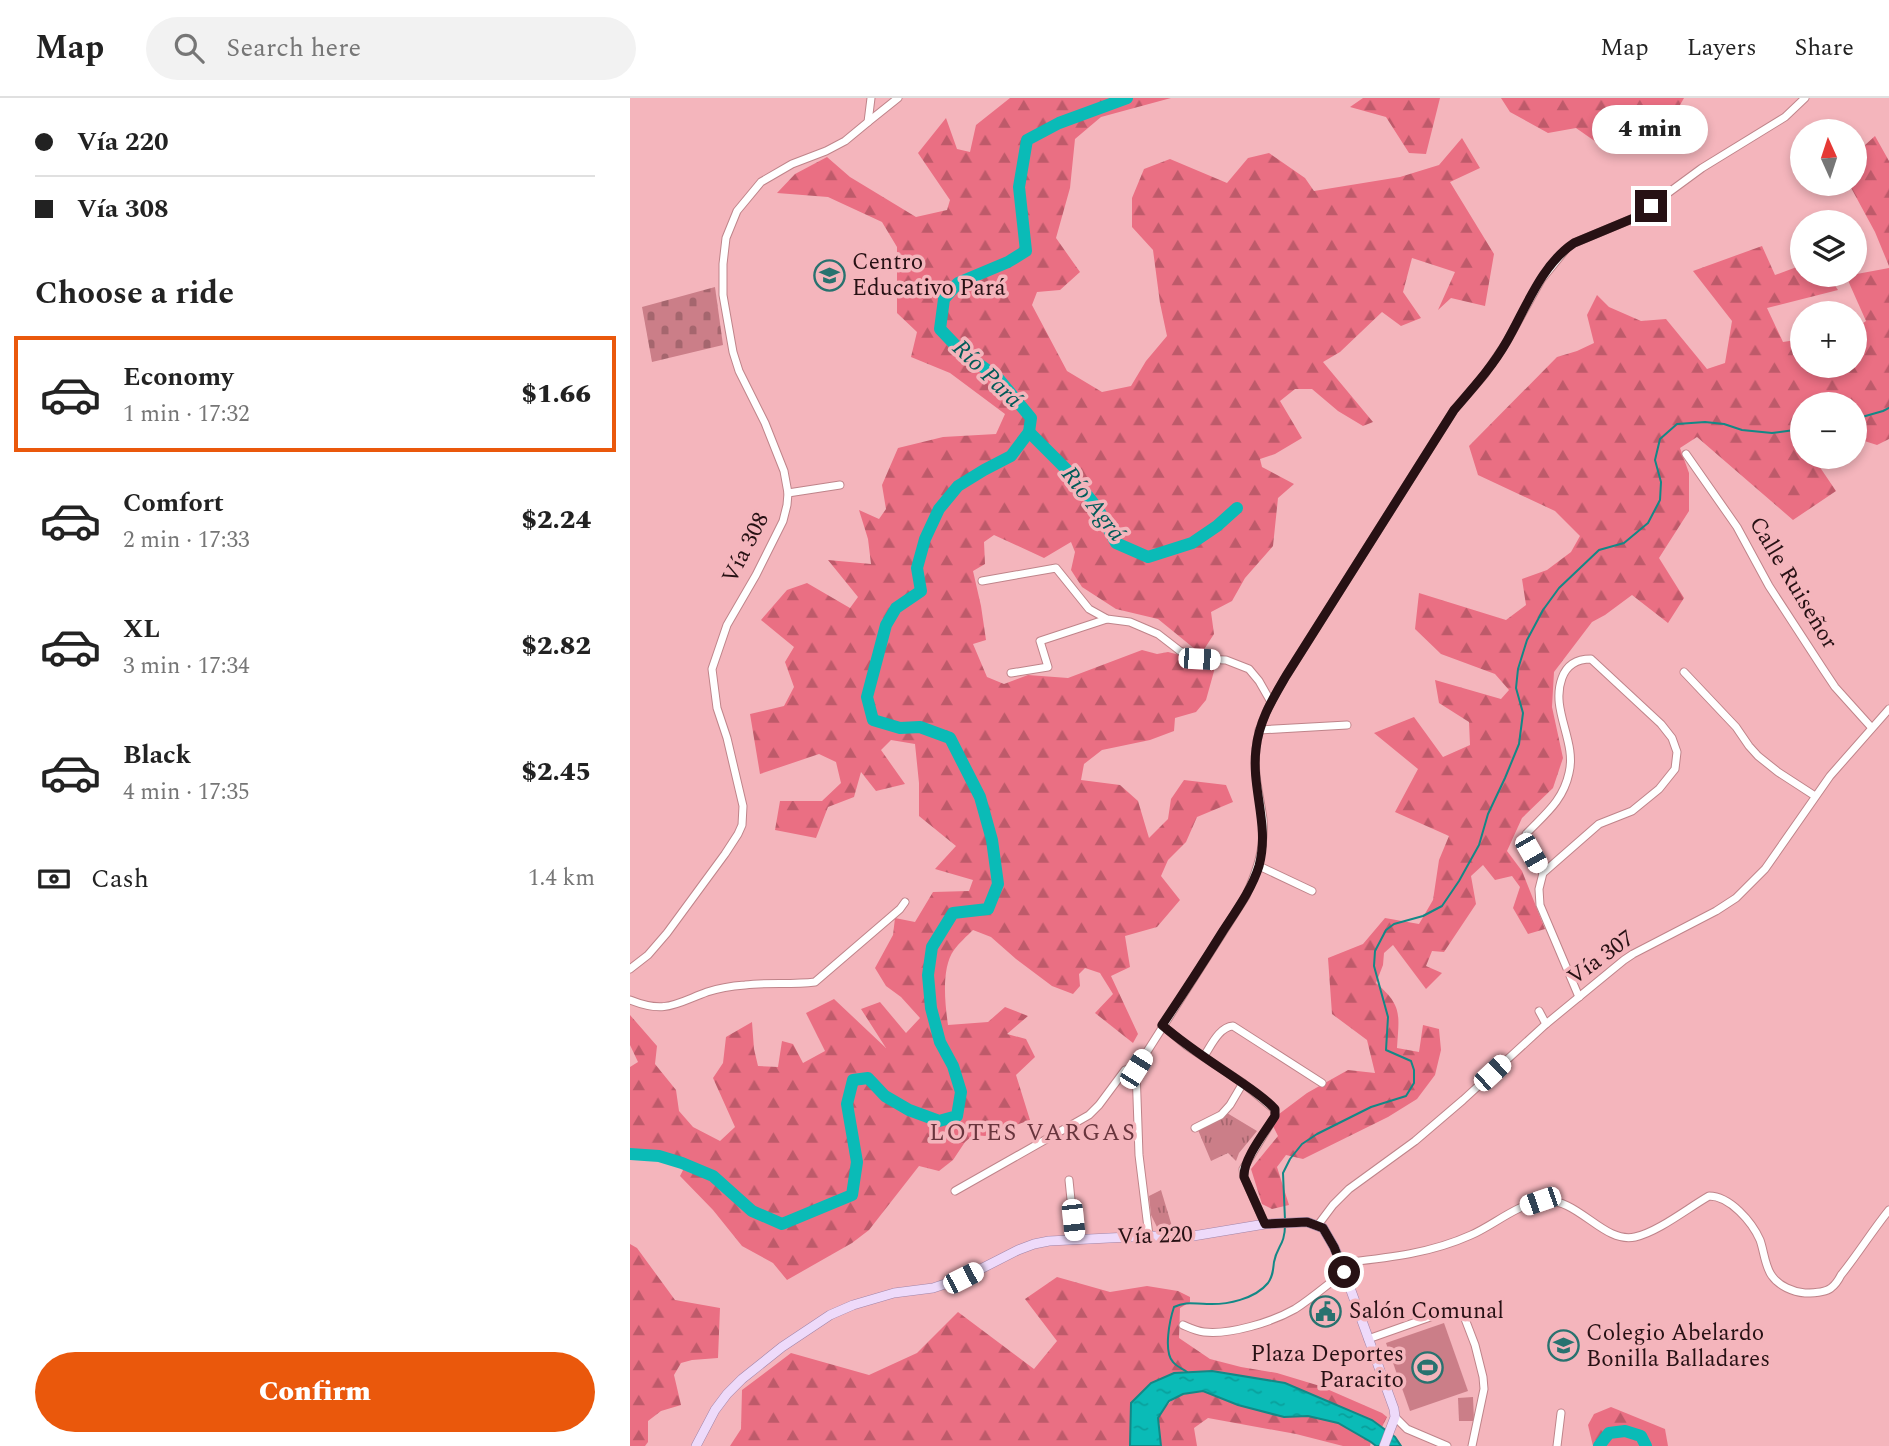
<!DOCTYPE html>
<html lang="en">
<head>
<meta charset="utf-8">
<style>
  :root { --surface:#fff; --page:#f2f2f2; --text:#222; --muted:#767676; --line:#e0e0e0; --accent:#ea580c }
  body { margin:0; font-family:Spectral,serif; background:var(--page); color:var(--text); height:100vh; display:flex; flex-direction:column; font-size:26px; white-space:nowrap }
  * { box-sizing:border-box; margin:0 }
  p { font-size:23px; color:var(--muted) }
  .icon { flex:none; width:38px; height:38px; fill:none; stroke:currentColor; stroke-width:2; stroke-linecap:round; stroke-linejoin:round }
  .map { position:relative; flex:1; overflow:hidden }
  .drawer { display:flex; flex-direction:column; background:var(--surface); width:630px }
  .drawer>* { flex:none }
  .hud { display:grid; align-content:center; height:154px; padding:0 35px; background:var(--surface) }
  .needle { width:46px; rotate:357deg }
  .controls { position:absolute; left:1160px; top:21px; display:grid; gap:14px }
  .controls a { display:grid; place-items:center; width:77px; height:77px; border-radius:50%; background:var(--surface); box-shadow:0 4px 10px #0003; font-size:35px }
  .end { position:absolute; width:32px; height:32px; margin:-16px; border:9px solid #271114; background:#fff; box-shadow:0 0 0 4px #fff }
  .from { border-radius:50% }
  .bubble { position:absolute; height:49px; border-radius:24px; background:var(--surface); box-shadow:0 4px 10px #0003; font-size:23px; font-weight:800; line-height:49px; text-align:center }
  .car { position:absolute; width:21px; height:42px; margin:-21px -10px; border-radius:9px; box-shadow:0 0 5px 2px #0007; background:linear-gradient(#fff 24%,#345 0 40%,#fff 0 76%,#345 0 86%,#fff 0) }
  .hud b { display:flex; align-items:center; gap:24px; height:66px; font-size:26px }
  .hud b+b { border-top:2px solid var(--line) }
  .hud i { width:18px; height:18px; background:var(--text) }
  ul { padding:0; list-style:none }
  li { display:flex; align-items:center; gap:21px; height:116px; margin:0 14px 10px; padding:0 21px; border:4px solid transparent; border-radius:0px }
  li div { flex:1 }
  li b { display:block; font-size:26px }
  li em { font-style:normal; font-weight:800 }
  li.current { border-color:var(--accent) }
  li>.icon { width:63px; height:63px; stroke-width:1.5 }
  h2 { padding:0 35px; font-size:32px; line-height:84px }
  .pay { display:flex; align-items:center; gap:18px; height:77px; padding:0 35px; font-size:26px }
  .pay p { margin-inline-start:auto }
  .button { display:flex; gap:14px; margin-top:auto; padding:14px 35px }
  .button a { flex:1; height:80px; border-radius:42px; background:var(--accent); color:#fff; font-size:28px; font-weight:800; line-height:80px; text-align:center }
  header { display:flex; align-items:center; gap:42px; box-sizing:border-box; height:98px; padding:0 35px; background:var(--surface); border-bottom:2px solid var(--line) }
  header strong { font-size:33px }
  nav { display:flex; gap:38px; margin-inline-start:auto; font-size:24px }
  .search { width:490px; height:63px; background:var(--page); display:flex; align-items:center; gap:18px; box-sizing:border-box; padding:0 24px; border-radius:38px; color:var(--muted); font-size:26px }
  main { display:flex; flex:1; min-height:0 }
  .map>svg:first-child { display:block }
</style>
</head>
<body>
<header>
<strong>Map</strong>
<div class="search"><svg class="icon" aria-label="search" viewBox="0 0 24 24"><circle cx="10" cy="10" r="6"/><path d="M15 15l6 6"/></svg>Search here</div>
<nav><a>Map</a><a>Layers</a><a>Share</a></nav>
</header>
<main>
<section class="drawer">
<div class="hud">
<b><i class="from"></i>Vía 220</b>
<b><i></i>Vía 308</b>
</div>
<h2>Choose a ride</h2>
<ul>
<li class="current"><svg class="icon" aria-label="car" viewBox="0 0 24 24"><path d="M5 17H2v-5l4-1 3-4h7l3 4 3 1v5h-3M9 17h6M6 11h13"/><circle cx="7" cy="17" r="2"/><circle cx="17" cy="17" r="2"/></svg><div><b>Economy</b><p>1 min · 17:32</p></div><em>$1.66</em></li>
<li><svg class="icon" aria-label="car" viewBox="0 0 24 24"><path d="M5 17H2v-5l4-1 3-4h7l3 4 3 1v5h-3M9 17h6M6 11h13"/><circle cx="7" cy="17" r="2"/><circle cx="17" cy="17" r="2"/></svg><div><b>Comfort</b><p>2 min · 17:33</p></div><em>$2.24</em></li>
<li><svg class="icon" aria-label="car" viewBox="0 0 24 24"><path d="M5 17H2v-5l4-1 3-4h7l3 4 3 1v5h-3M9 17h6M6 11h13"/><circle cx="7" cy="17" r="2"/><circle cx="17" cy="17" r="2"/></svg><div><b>XL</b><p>3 min · 17:34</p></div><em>$2.82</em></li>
<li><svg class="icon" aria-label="car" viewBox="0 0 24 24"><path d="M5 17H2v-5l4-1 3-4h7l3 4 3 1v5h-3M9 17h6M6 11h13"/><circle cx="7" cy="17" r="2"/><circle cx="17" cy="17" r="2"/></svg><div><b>Black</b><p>4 min · 17:35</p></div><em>$2.45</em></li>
</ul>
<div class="pay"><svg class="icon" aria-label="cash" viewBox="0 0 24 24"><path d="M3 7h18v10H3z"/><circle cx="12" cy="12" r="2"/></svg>Cash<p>1.4 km</p></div>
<div class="button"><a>Confirm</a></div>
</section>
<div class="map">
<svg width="1259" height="1348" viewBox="0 0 1259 1348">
  <defs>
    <pattern id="forest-firs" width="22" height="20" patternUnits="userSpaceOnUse" patternTransform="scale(1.75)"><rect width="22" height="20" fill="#ea6f83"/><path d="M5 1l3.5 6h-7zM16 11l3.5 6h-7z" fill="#be5a6a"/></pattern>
    <pattern id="cemetery-stones" width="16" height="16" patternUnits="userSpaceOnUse" patternTransform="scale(1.75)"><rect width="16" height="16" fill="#cb7e88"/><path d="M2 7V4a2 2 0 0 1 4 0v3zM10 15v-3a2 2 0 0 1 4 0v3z" fill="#a5666e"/></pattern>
    <pattern id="park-tufts" width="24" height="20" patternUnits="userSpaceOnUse" patternTransform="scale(1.75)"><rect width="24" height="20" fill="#cb7e88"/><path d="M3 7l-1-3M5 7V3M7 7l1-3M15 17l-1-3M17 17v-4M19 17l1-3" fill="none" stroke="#a5666e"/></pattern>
    <pattern id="water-ripples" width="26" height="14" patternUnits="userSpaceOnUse" patternTransform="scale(1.75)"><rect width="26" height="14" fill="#0abbb7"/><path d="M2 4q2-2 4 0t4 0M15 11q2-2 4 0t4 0" fill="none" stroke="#0aa09c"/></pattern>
  </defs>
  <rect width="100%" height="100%" fill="#f4b5bc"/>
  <g fill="#cb7e88">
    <path d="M814 1225 838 1293 780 1313 756 1245Z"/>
    <path d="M843 1299 844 1323H829L828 1300Z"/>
  </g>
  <g fill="url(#forest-firs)">
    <path d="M380 0H541L471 19 445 41 440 90 426 140 450 174 430 192 407 194 402 207 437 273 472 294 501 288 516 263 537 238 530 205 523 152 502 129V100L514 71 540 61 597 85 618 60 639 55 675 80 684 93 770 79 809 67 832 40 850 70 820 84 864 156 855 208 821 200 808 212 825 174 782 160 773 194 791 220 771 228 752 214 710 254 693 264 743 324 733 328 708 313 682 291H665L650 303 672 340 645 356 630 361 632 369 664 386 648 400 643 448 615 480 602 503 581 514 584 536 571 556 528 521 486 511 452 489 441 472 445 454 441 444 414 460 364 437 354 444 355 466 343 473 351 508 356 542 343 546 357 579 374 586 398 577 438 580 512 552 527 556 538 554 586 566 576 602 566 614 545 620 544 633 520 642 472 652 454 666 451 682 490 687 508 703 519 740 538 721 541 701 554 682 596 687 603 704 567 719 556 744 538 762 531 778 550 802 527 829 495 838 500 869 481 878 508 936 503 945 465 915 483 896 470 875 455 870 449 876 450 888 443 896 422 888 386 861 361 839 343 832C337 838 329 845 324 852 311 870 315 906 318 927L358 924 375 909 398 918 377 936 396 941 405 959 386 977 400 1022 355 1038 343 1037 335 1044 323 1062 309 1073 289 1068 239 1132 222 1145 157 1182 143 1165 112 1148 83 1112 50 1078 57 1064 5 1058 0 1060V969L8 964 0 947V917L27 948 25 966 46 992 49 1013 63 1029 90 1043 105 1029 83 980 93 965 96 939 122 924 124 951 128 968 148 969 152 943 163 946 173 965 195 953 176 915 204 901 256 950 231 911 250 904 276 935 290 920 271 899 256 888 245 870 263 837 265 820 285 824 303 794 339 793 343 782 305 771 326 748 289 718V685L285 646 261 642 251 652 275 686 246 693 231 674 224 699 198 709 186 740 145 732 150 703H192L211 685 206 664 189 656 130 676 120 616 154 608 164 589 155 564 164 549 131 522 157 492 177 485 220 510 228 499 198 462 241 466 238 441 229 412 249 421 256 411 252 387 268 350 313 339 366 336 375 316 320 275 281 259 287 234 267 215V149L252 124 198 99 147 95 165 76 197 59 220 79 286 119 317 112 320 102 288 55 316 20 327 51 340 54 346 27Z"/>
    <path d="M733 0H810L796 56 779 55 756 19 720 9Z"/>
    <path d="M871 0H1054L1050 7 1042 42 1021 51H976L946 30 918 35 880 14Z"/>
    <path d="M1245 38 1259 63V168L1245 134 1219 86H1225V56Z"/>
    <path d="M1132 148 1145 177 1172 167V177H1198L1208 192 1137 210 1153 244 1172 241V268H1225V231L1236 223 1216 178 1259 170V341L1247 347 1225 340V306H1172V338L1170 339 1172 343V359H1183L1206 393 1163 422 1067 339 1050 350 1059 375V413L1029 460 1054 500 1038 525 1002 497 975 517 962 524 924 574 922 609 933 660 923 690 892 720 877 753 892 773 915 831 898 836 883 810 890 789 882 778 865 782 853 767 841 778 846 806 814 854 802 853 796 868 812 875 796 891 763 847 754 855 753 867 746 885C773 908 769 917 767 950L789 954 793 927 809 931 811 952 805 977 787 1001 758 1019 673 1061 656 1057 647 1069 659 1107 642 1111 632 1106 621 1071 648 1038 643 1028 649 1016 677 995 718 972 745 975 737 942 702 916 698 860 733 846 755 820 789 826 803 802 809 762 819 738 765 714 788 671 744 635 784 619 813 659 840 647 839 624 809 605 805 582 871 601 879 592 865 576 811 556 785 531 789 495 876 522 896 507 892 481 917 472 941 454 950 438 925 413 848 377 839 348 927 259 947 253 964 245 957 217 967 197 979 209 1011 223 1036 221 1077 271 1095 265 1102 223 1063 173Z"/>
    <path d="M0 1146 7 1150 45 1202 90 1210 88 1260 62 1262 51 1265 44 1277 51 1307 31 1313 18 1323V1344L15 1348H0Z"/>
    <path d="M427 1179 480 1194 517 1188 548 1193 560 1199V1204L550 1210 549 1240 580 1261 611 1269 647 1275 690 1288 752 1315 757 1319 752 1329 742 1322 655 1285 544 1275 521 1285 501 1305 500 1348H100L111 1331 112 1292 161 1255 239 1277 287 1255 328 1214 404 1271 427 1243 395 1201Z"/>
    <path d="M574 1293 608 1307 654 1319 678 1318 708 1325 741 1344 740 1348H713L666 1336 578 1320 564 1330 567 1348H531L528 1320C543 1297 547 1297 574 1293Z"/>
    <path d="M981 1309 1035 1331 1038 1348H963L958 1327 964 1316Z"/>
  </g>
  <path fill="url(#cemetery-stones)" d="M85 189 93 247 22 264 12 209Z"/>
  <g fill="url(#park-tufts)">
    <path d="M597 1015 627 1033 609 1055 606 1063 598 1055 581 1063 568 1032Z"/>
    <path d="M531 1092 544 1135 527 1129 521 1117 519 1098Z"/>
  </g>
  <path fill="url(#water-ripples)" stroke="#138886" stroke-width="2" d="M582 1273 655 1285 742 1322 765 1339 771 1348H746L741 1344 708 1325 678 1318 654 1319 608 1307 573 1293 553 1296 539 1303 528 1320 531 1348H500L501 1305 521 1285 544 1275Z"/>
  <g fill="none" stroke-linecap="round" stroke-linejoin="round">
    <g stroke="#138886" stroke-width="2">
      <path d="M1225 321 1253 313 1259 310"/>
      <path d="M655 1122 653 1075 660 1061 672 1046 687 1036 741 1009 776 998 784 985V972L781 963 756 952 758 919 744 868 745 853 756 832 764 826 793 818 812 808 829 783 849 747 858 716 875 680 889 646 893 615 886 590 888 571 897 542 913 512 929 490 969 452 994 445 1018 425 1030 402 1031 384 1025 362 1030 341 1047 326 1075 324 1094 326 1112 332 1142 335 1172 331"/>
      <path d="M557 1274C553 1271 546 1268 543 1264 533 1253 540 1221 544 1209 556 1203 564 1206 577 1206 597 1207 625 1201 638 1185 643 1178 643 1172 644 1164 647 1148 655 1147 655 1127"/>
    </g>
    <g stroke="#0abbb7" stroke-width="12">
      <path d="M399 334 438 373 468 411 486 445 518 459 562 445 587 428 607 410"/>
      <path d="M0 1056 29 1058 52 1065 83 1078 122 1113 152 1126 222 1097 227 1064 217 1006 223 982 238 980 255 998 279 1012 309 1023 327 1018 331 994 323 968 310 944 301 910 298 877 302 849 323 815 358 811 368 786 362 742 350 699 320 640 290 629 270 630 243 622 237 599 256 527 266 510 291 493 287 470 295 441 309 411 328 388 354 372 381 358 399 334 401 320 368 280 330 252 310 231 314 201 328 185 378 164 396 153 389 89 397 42 429 25 497 0"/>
      <path d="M969 1348 979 1335 995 1333 1011 1338 1016 1348"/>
    </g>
    <defs>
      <g id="minor">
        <path d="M238 24 268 0"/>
        <path d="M1056 356 1107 429 1139 488 1193 571 1205 589 1241 629"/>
        <path d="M158 395 210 387"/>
        <path d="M352 483 426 470 459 511 477 521 500 524 528 536 550 553 569 561 596 562 619 571 629 583 641 604"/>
        <path d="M1054 574 1106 629 1119 648 1128 658 1148 674 1185 698"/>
        <path d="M381 575 418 569 410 543 477 521"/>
        <path d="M629 632 717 627"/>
        <path d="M629 768 682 793"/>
        <path d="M913 775 895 743 896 736C915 716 933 703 939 675 947 643 920 612 932 580 937 566 948 561 961 561L1031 626 1042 640 1047 654 1045 671 1029 691 1002 713 969 726 913 775 909 791 910 807 949 899"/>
        <path d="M0 871 18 857 37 835 95 756 108 736 112 727 113 708 97 640 87 610 82 571 97 527 126 477 153 423 157 407 158 395 154 373 135 325 109 273 103 254 93 197V166L96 140 107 113 131 84 162 66 196 53 215 43 238 24 241 0"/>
        <path d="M0 902C35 916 45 906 77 894 89 890 102 888 115 887 138 884 161 887 185 884L270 811 275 804"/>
        <path d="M909 913 916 926"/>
        <path d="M532 927 557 948 613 985 644 1011 645 1018 613 1071 614 1079 635 1126"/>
        <path d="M574 958C581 948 589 929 603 928L692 985"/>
        <path d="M565 1030 591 1017 600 1007 613 985"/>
        <path d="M439 1082 445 1141"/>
        <path d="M325 1093 459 1017 469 1007 495 972 506 971"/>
        <path d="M688 1127 703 1107 719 1091 785 1043 833 1002 916 926 994 862 1003 856 1086 813 1106 800 1135 771 1200 678 1259 611"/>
        <path d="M519 1138 509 1057 506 971 616 798C627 772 635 750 633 721 630 698 623 675 626 652 628 624 642 602 656 578L824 312 855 276 876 245 911 182 937 150 944 145 1004 120 1072 70 1155 19 1175 0"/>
        <path d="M711 1165C756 1160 799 1156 841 1137 864 1127 887 1106 913 1103 948 1099 973 1146 1005 1139 1028 1134 1058 1110 1079 1098 1100 1098 1122 1124 1130 1142 1134 1153 1135 1169 1142 1178 1149 1188 1163 1194 1175 1195 1182 1195 1195 1195 1201 1190 1205 1187 1209 1181 1211 1177 1228 1156 1242 1133 1259 1112"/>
        <path d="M553 1227C560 1230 566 1233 574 1234 600 1237 642 1224 665 1211 682 1200 698 1186 714 1174"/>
        <path d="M738 1241 823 1211 832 1213 845 1247 853 1279 854 1291 842 1348"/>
        <path d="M765 1319 777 1331 817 1348"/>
        <path d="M927 1348 931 1315"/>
      </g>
      <path id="major" d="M66 1348 85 1312 97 1296 112 1281 152 1249 200 1217 223 1207 264 1195 303 1190 333 1180 388 1152 404 1146 419 1143 519 1138 557 1139 635 1126 677 1124 693 1130 704 1149 711 1165 764 1311 765 1319 754 1348"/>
    </defs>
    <use href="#minor" stroke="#bf848a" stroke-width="9"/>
    <use href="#major" stroke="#a184a8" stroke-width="10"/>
    <use href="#minor" stroke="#fff" stroke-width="7"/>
    <use href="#major" stroke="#eedafa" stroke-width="9"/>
  </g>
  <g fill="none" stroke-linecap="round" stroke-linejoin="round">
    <path stroke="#271114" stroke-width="9" d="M714 1174 704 1149 693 1130 677 1124 635 1126 614 1079C613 1061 635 1034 645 1018V1011C633 998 618 989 605 980 580 963 555 947 532 927 553 896 573 865 593 833 606 813 622 791 629 768 640 727 621 691 626 651 629 623 642 602 656 578L824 312C843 290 863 268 877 243 896 210 911 167 944 145L1004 120 1021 108"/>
  </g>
  <defs>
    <symbol id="school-ring" viewBox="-11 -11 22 22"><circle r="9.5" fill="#f4b5bc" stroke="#28726f" stroke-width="1.5"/><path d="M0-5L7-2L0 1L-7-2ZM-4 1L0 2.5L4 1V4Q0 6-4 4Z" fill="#28726f"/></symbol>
    <symbol id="civic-ring" viewBox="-11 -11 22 22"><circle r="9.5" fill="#f4b5bc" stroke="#28726f" stroke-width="1.5"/><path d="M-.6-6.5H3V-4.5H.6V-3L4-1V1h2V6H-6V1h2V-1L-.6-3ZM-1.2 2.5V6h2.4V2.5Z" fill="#28726f"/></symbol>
    <symbol id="university-ring" viewBox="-11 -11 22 22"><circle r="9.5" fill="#f4b5bc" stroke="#28726f" stroke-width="1.5"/><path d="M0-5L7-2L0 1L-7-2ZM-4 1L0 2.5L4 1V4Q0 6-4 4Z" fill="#28726f"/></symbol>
    <symbol id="stadium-ring" viewBox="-11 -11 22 22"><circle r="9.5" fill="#f4b5bc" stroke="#28726f" stroke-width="1.5"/><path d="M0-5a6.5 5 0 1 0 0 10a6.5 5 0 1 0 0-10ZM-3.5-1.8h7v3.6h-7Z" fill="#28726f"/></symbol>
  </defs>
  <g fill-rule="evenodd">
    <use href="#school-ring" x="182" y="160" width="35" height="35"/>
    <use href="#civic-ring" x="678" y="1196" width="35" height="35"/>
    <use href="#university-ring" x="916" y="1230" width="35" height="35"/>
    <use href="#stadium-ring" x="780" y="1252" width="35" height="35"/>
  </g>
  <g text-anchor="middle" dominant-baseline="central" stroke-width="7" stroke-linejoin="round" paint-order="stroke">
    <g font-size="23" fill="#271114" stroke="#f4b5bc" text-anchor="start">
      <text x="222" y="164">Centro<tspan x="222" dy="26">Educativo Pará</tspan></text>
      <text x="719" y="1213">Salón Comunal</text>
      <text x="956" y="1235">Colegio Abelardo<tspan x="956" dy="26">Bonilla Balladares</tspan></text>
      <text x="774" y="1256" text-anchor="end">Plaza Deportes<tspan x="774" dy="26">Paracito</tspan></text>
    </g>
    <g font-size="23" fill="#271114" stroke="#f4b5bc">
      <text transform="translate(116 450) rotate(-63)">Vía 308</text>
      <text transform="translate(1163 485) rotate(59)">Calle Ruiseñor</text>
      <text transform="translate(971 860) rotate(-36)">Vía 307</text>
      <text transform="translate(525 1138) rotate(-2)">Vía 220</text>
    </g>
    <g font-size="24" font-style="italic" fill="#015b59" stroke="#f4b5bc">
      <text transform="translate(357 276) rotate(44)">Río Pará</text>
      <text transform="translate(463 406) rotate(52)">Río Agrá</text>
    </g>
    <g font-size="24" letter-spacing="2" fill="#68353d" stroke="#f4b5bc">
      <text x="403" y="1035">LOTES VARGAS</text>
    </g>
  </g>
</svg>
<div class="controls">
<a><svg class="needle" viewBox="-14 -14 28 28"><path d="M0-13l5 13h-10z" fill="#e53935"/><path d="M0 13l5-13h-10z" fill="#767676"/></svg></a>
<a><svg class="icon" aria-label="layers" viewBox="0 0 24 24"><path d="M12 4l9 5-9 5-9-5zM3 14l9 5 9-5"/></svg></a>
<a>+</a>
<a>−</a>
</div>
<i class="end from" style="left:714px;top:1174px"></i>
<i class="end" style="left:1021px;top:108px"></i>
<div class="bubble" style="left:962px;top:7px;width:116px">4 min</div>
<i class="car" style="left:569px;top:561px;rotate:93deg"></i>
<i class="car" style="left:901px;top:755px;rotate:150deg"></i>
<i class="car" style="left:506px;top:971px;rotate:32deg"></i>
<i class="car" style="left:862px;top:975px;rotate:47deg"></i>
<i class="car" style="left:910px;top:1103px;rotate:251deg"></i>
<i class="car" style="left:443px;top:1122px;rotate:174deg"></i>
<i class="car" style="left:333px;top:1180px;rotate:63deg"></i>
</div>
</main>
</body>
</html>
